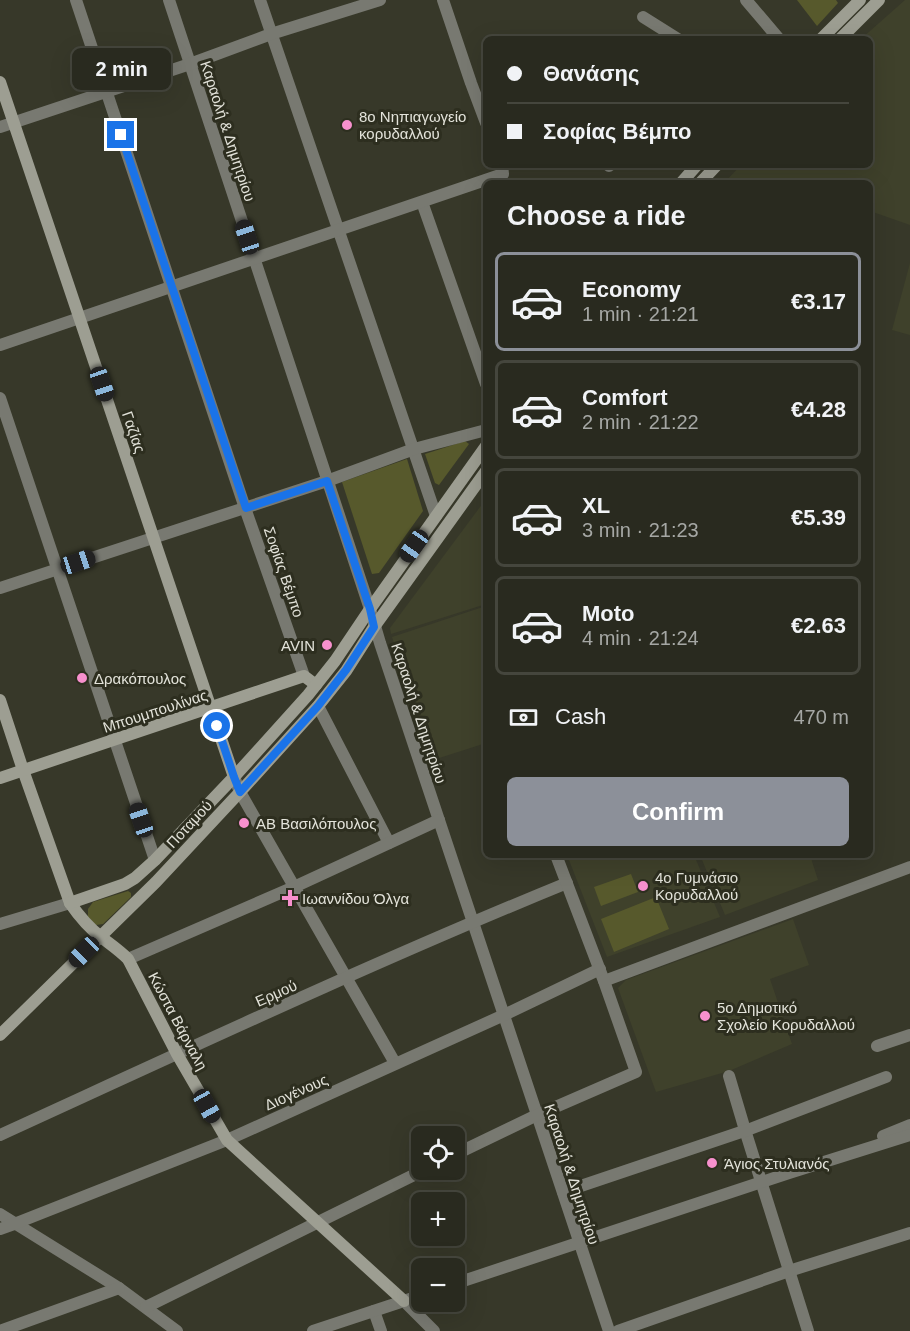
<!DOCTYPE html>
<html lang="en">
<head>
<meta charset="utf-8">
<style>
  :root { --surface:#292a1f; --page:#35362c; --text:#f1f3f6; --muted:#a5a7a4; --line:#45463d; --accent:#8c9099 }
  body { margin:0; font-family:Helvetica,sans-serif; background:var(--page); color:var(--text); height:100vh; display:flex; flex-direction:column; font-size:22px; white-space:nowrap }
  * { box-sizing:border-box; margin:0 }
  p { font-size:20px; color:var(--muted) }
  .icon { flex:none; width:33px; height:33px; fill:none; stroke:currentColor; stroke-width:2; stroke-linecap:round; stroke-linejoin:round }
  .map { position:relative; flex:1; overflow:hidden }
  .details { position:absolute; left:483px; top:180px; width:390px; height:678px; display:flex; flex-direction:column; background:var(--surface); border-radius:9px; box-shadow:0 6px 24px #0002,0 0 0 2px var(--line) }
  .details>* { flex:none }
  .guide { position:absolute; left:483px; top:36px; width:390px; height:132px; border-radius:9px; box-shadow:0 6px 24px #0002,0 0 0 2px var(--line); display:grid; align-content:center; height:132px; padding:0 24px; background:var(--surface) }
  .buttons { position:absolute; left:411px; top:1126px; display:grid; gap:12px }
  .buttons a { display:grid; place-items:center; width:54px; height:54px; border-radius:9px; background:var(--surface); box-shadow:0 6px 24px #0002,0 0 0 2px var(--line); font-size:30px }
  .end { position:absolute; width:27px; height:27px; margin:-14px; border:8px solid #1a73e8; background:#fff; box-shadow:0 0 0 3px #fff }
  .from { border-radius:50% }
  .bubble { position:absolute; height:42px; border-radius:9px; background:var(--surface); box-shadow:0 6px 24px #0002,0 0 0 2px var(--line); font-size:20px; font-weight:600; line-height:42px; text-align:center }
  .car { position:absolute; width:18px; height:36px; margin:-18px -9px; border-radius:8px; box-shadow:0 0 4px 2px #0007; background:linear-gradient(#222 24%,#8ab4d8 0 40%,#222 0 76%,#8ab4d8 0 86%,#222 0) }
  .guide b { display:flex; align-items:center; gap:21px; height:57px; font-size:22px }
  .guide b+b { border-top:2px solid var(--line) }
  .guide i { width:15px; height:15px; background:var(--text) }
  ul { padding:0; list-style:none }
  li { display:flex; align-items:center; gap:18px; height:99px; margin:0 12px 9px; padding:0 12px; border:3px solid var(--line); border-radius:9px }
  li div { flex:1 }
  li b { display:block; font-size:22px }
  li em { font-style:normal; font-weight:600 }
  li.current { border-color:var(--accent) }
  li>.icon { width:54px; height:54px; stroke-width:1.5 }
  h2 { padding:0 24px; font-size:27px; line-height:72px }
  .pay { display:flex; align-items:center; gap:15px; height:66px; padding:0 24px; font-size:22px }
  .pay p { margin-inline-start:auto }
  .action { display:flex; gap:12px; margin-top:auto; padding:12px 24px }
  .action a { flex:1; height:69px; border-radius:9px; background:var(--accent); color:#fff; font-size:24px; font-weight:600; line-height:69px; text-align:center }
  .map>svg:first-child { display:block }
</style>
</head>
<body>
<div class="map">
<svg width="910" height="1331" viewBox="0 0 910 1331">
  <rect width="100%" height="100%" fill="#373829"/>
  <g fill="#3f412b">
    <path d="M905 0H910V225L870 211V183H724L741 165H870V39H861Z"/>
    <path d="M910 263V335L892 330Z"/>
    <path d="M486 499V604L391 634 390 628Z"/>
    <path d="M486 606V743L433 760 392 637Z"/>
    <path d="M567 855H694L720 917 607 957Z"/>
    <path d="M700 855H810L818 880 725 915Z"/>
    <path d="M793 919 809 965 770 979 792 1044 729 1071 656 1092 618 988 626 980Z"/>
  </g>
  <g fill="#57592c">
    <path d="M797 0H836L838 3 817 26Z"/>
    <path d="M465 441 469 444 439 485 435 483 425 454Z"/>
    <path d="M407 459 423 511 379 573 372 574 342 482Z"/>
    <path d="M631 874 638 892 601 906 594 887Z"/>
    <path d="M128 891 131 893V897L103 924 96 925 88 917V909L93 902Z"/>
    <path d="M656 897 669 929 614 952 601 919Z"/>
  </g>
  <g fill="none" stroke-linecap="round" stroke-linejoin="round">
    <g stroke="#787971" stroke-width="12">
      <path d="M76 0 245 508 304 676"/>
      <path d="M169 0 370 609 380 643 609 1331"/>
      <path d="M260 0 436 516"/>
      <path d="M443 0 471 83 486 123"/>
      <path d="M746 0 779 39"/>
      <path d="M643 17 678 39"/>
      <path d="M0 127 190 64 271 34 380 0"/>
      <path d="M609 166 610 165"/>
      <path d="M422 202 486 384"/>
      <path d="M0 345 503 174 502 165"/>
      <path d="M0 398 155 860"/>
      <path d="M0 588 327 481 414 449 486 430"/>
      <path d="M318 706 389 843"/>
      <path d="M234 777 240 792 395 1063"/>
      <path d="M0 924 70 903"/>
      <path d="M128 959 294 887 439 820"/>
      <path d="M604 981 910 867"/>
      <path d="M877 1046 910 1035"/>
      <path d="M729 1076 745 1130 808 1331"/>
      <path d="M0 1135C188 1049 376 961 567 883"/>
      <path d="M883 1136 910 1125"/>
      <path d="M454 1155 537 1115 636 1072 604 981 556 855"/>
      <path d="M563 1192 750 1129 886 1077"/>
      <path d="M0 1214 119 1288 177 1331"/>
      <path d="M0 1229 14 1224 227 1140 504 1015 600 969"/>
      <path d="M454 1284 789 1173 910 1135"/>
      <path d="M404 1301 434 1331"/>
      <path d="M146 1307 424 1170"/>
      <path d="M374 1311 381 1331"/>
      <path d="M0 1331 119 1288"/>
      <path d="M313 1331 422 1295"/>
      <path d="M618 1331 789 1271 910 1233"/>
    </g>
    <g stroke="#9d9e92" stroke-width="12">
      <path d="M821 39 860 0"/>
      <path d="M840 39 879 0"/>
      <path d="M0 82 234 777"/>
      <path d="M681 183 697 165"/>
      <path d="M700 183 717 165"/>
      <path d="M0 700 23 770 70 903C79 916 88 927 101 937 110 944 119 950 128 959L177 1054 227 1140 404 1301"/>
      <path d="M0 778 304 676 316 685"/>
      <path d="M70 903 125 884 135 878 155 860 234 777 308 695 335 661 370 609 486 446"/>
      <path d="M0 1035 156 882 240 792 318 706 346 671 374 627 486 471"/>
    </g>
  </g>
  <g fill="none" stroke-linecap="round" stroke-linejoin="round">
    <path stroke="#1a73e8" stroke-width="8" d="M121 135 246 508 327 481 370 609 374 627 346 670 318 706 240 792 234 777 217 726"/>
  </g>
  <g fill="#f790cd" stroke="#2d2e1f" stroke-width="2">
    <circle cx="347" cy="125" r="6"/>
    <circle cx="327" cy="645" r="6"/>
    <circle cx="82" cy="678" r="6"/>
    <circle cx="244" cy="823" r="6"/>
    <circle cx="643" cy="886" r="6"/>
    <path d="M287 889h6v6h6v6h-6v6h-6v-6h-6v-6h6z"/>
    <circle cx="705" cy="1016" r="6"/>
    <circle cx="712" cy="1163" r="6"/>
  </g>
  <g text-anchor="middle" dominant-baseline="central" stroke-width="6" stroke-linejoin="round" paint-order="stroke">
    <g font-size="15" fill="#e3e3da" stroke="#2d2e1f" text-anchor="start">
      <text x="359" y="116">8ο Νηπιαγωγείο<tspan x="359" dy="17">κορυδαλλού</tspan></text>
      <text x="315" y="645" text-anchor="end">AVIN</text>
      <text x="94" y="678">Δρακόπουλος</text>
      <text x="256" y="823">ΑΒ Βασιλόπουλος</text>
      <text x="655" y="877">4ο Γυμνάσιο<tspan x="655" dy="17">Κορυδαλλού</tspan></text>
      <text x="302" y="898">Ιωαννίδου Όλγα</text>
      <text x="717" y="1007">5ο Δημοτικό<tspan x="717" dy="17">Σχολείο Κορυδαλλού</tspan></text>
      <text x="724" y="1163">Άγιος Στυλιανός</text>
    </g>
    <g font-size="15" fill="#e3e3da" stroke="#2d2e1f">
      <text transform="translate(228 131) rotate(72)">Καραολή &amp; Δημητρίου</text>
      <text transform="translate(134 432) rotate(71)">Γαζίας</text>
      <text transform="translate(284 572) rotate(71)">Σοφίας Βέμπο</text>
      <text transform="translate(155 711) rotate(-18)">Μπουμπουλίνας</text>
      <text transform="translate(419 713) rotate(72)">Καραολή &amp; Δημητρίου</text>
      <text transform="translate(189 824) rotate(-47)">Ποταμού</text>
      <text transform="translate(276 993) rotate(-24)">Ερμού</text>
      <text transform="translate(178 1021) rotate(62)">Κώστα Βάρναλη</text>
      <text transform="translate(296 1092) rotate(-24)">Διογένους</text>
      <text transform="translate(572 1174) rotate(72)">Καραολή &amp; Δημητρίου</text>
    </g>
  </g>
</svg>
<div class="buttons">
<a><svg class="icon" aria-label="locate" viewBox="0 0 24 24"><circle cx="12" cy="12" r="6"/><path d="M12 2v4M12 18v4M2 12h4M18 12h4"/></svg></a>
<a>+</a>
<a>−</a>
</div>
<i class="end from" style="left:217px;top:726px"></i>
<i class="end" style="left:121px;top:135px"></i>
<div class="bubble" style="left:72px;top:48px;width:99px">2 min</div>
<i class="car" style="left:247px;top:237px;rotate:342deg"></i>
<i class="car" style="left:102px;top:384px;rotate:161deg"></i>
<i class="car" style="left:414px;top:546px;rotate:215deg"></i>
<i class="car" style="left:78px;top:562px;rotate:72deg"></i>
<i class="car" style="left:141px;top:820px;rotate:341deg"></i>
<i class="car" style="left:84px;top:952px;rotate:225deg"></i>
<i class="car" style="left:207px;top:1106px;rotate:151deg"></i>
<div class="guide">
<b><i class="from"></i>Θανάσης</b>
<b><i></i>Σοφίας Βέμπο</b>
</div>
<section class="details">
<h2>Choose a ride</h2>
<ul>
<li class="current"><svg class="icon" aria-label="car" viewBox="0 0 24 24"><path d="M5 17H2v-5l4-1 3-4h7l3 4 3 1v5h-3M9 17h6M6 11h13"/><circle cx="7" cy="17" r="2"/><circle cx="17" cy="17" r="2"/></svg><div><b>Economy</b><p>1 min · 21:21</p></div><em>€3.17</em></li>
<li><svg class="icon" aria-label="car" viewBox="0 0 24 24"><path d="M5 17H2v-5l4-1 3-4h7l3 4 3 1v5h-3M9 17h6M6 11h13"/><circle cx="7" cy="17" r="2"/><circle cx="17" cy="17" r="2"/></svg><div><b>Comfort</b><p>2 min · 21:22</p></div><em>€4.28</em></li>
<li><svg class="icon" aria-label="car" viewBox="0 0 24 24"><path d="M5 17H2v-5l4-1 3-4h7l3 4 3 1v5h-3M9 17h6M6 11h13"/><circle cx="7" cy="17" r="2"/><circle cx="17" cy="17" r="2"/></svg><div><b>XL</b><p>3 min · 21:23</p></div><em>€5.39</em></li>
<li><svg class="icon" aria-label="car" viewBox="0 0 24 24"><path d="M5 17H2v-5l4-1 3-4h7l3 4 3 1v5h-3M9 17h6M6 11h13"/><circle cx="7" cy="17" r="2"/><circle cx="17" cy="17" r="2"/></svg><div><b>Moto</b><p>4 min · 21:24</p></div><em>€2.63</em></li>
</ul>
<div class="pay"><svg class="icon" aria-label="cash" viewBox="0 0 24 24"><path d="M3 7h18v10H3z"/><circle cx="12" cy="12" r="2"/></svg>Cash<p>470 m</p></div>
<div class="action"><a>Confirm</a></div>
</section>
</div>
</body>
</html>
